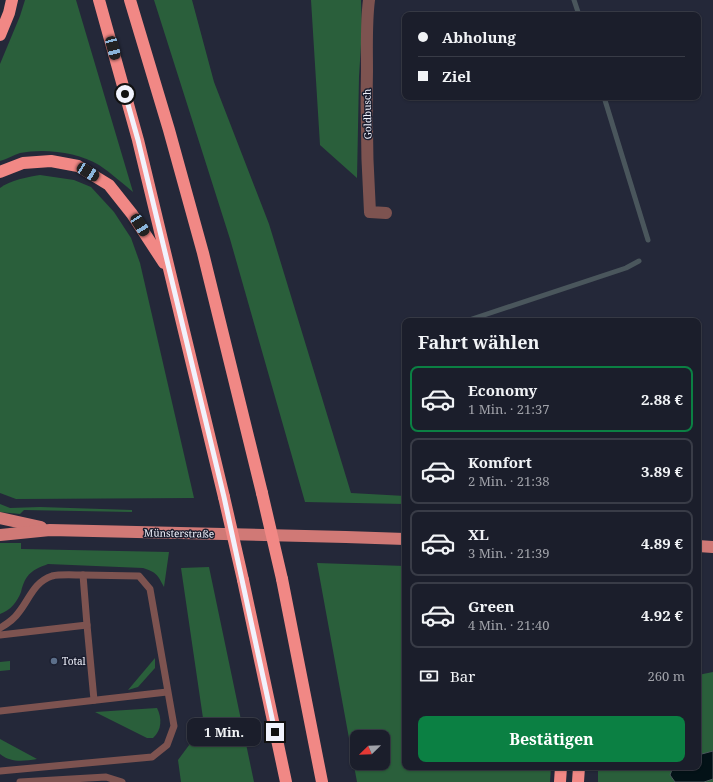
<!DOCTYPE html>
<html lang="de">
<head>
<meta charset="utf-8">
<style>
  :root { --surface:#1b1e2b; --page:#282b37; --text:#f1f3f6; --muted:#a0a2a9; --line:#393c47; --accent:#0b8043 }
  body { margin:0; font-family:"Noto Serif",serif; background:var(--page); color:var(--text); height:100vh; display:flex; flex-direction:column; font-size:15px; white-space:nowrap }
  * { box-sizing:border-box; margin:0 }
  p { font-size:13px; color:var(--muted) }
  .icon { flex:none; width:22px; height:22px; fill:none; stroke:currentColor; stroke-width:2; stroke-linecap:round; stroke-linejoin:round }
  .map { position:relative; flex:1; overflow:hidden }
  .side { position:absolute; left:402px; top:318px; width:299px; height:452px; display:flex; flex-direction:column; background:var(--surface); border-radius:8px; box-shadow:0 1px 3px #0004,0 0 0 1px var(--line) }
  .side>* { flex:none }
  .guide { position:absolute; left:402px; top:12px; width:299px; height:88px; border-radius:8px; box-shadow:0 1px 3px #0004,0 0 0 1px var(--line); display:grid; align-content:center; height:88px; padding:0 16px; background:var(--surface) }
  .needle { width:26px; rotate:247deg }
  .buttons { position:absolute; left:350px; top:730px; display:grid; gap:8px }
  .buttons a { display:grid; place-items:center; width:40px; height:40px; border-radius:8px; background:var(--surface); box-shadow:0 1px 3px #0004,0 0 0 1px var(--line); font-size:20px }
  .end { position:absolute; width:18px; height:18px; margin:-9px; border:5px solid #f1f3fd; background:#111; box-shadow:0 0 0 2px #111 }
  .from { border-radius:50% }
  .bubble { position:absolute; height:28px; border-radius:8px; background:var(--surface); box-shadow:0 1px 3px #0004,0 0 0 1px var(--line); font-size:13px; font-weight:700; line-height:28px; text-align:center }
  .car { position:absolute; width:12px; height:24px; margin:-12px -6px; border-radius:5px; box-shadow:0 0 3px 1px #0007; background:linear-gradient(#222 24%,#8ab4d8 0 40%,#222 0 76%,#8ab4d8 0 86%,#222 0) }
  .guide b { display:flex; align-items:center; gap:14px; height:38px; font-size:15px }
  .guide b+b { border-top:1px solid var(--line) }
  .guide i { width:10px; height:10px; background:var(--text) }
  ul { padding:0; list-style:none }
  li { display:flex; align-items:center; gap:12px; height:66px; margin:0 8px 6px; padding:0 8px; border:2px solid var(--line); border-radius:8px }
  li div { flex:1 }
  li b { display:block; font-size:15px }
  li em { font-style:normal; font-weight:700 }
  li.selected { border-color:var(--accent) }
  li>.icon { width:36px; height:36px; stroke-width:1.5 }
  h2 { padding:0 16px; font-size:18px; line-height:48px }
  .pay { display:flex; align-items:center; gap:10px; height:44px; padding:0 16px; font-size:15px }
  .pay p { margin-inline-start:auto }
  .primary-button { display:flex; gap:8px; margin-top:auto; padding:8px 16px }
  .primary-button a { flex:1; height:46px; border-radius:8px; background:var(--accent); color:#fff; font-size:16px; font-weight:700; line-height:46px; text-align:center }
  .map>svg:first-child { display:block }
</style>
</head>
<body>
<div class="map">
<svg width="713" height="782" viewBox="0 0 713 782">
  <rect width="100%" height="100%" fill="#242839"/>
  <g fill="#2a5f3b" fill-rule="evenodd">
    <path d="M25 0H76L133 192C122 183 111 173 99 165 78 152 44 148 20 153 14 155 7 159 0 161V64L20 16Z"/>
    <path d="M154 0H192L214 82 269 224 351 493 405 496V504L305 502 230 239Z"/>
    <path d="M311 0H361V1L362 28 359 77 357 178 320 145Z"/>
    <path d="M40 175 74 180 91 187 114 212 131 238 140 263 194 498 16 499 0 493V188C10 180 28 177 40 175Z"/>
    <path d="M0 504 10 508 40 507 132 510V512L24 510 20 514 0 512Z"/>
    <path d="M0 543H21V549L169 552 164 587C158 575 156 572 143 568L48 564C40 567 32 570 27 577 24 581 22 587 21 592 17 602 11 610 0 614Z"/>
    <path d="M317 563 405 566V767H551L550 782H357ZM357 737H383V763H357Z"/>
    <path d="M209 567 254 782H181L178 760 204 725 181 568Z"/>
    <path d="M155 658V668L138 687 128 690Z"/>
    <path d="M10 661V670L0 671V662Z"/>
    <path d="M713 672V782H598V767H698V675Z"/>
    <path d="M157 708C162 718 162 730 153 738H147L95 712Z"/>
    <path d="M0 739 37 759C24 761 11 763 0 754Z"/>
  </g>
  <path fill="#031217" stroke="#4a565c" d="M713 751V779L704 782H675L670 775 673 767H698V755Z"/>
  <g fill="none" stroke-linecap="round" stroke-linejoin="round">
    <g stroke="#4a565c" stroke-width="5">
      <path d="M574 0 579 15"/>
      <path d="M604 97 648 240"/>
      <path d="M466 321 626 268 639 261"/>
    </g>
    <g stroke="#7d5350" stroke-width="7">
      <path d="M87 625 94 700"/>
      <path d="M0 628C7 624 15 618 19 612 30 598 34 582 52 576 60 574 74 575 83 575L87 625 0 635"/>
      <path d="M0 711 167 692"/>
      <path d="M0 771 152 757 167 745 174 726 150 589 139 576 83 575"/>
      <path d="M20 782 106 777 122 782"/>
    </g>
    <path stroke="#7d5350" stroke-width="12" d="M369 0C366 23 367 47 367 71 366 118 367 165 370 212L386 213"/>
    <g stroke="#d07976" stroke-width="12">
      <path d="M0 518 41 527"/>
      <path d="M0 535 50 530 346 537 405 539"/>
      <path d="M698 546 713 547"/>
    </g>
    <g stroke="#f18885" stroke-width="12">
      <path d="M99 0 138 140 224 497"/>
      <path d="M130 0 169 130 203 253 262 493"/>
      <path d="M0 35 9 13 12 0"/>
      <path d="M0 172 23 163 51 161 78 166 109 185 132 214 164 263"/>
      <path d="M282 579 322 782"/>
      <path d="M243 580 286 782"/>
      <path d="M560 782 561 767"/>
      <path d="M578 782 579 767"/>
    </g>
    <g stroke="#f18885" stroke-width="12">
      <path d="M262 493 282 579"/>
      <path d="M224 497 243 580"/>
    </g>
  </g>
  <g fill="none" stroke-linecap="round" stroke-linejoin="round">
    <path stroke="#f1f3fd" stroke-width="5" d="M125 94 138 140 224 497 275 732"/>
  </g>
  <circle fill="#5c6f8a" stroke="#1b1e2f" stroke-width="1.5" cx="54" cy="661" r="4"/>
  <g text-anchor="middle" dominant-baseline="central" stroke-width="3" stroke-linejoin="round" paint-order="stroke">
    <g font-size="10" fill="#f1f3fd" stroke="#1b1e2f">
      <text transform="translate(367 114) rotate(-91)">Goldbusch</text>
      <text transform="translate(179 533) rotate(1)">Münsterstraße</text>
    </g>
    <g font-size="10" fill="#f1f3fd" stroke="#1b1e2f" text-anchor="start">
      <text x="62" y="661">Total</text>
    </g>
  </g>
</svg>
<div class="buttons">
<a><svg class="needle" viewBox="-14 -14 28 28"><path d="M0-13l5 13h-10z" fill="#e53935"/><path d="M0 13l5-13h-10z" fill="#a0a2a9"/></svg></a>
</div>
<i class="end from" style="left:125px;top:94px"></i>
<i class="end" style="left:275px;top:732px"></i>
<div class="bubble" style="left:187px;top:718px;width:74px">1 Min.</div>
<i class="car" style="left:113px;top:48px;rotate:165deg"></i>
<i class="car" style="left:88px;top:172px;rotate:122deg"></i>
<i class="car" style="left:140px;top:225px;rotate:147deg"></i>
<div class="guide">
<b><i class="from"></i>Abholung</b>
<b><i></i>Ziel</b>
</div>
<section class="side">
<h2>Fahrt wählen</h2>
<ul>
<li class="selected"><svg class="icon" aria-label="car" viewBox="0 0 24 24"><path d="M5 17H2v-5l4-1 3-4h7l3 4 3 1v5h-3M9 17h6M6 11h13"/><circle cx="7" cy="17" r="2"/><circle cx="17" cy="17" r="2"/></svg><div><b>Economy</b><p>1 Min. · 21:37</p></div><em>2.88 €</em></li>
<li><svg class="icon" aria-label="car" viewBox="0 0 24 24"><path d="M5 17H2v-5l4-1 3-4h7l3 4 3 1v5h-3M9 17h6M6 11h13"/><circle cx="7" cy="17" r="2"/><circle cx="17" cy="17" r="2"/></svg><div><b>Komfort</b><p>2 Min. · 21:38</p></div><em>3.89 €</em></li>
<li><svg class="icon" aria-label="car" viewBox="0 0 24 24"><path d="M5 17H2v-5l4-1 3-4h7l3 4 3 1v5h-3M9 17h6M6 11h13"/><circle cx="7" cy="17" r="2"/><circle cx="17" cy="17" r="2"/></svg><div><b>XL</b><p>3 Min. · 21:39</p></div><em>4.89 €</em></li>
<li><svg class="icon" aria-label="car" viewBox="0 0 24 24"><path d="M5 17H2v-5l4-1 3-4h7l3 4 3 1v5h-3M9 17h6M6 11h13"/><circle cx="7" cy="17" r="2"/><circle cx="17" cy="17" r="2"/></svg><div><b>Green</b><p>4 Min. · 21:40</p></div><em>4.92 €</em></li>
</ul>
<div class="pay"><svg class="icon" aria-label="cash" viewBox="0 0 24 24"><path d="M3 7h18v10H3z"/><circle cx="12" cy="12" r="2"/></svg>Bar<p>260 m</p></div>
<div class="primary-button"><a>Bestätigen</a></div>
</section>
</div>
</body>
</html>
